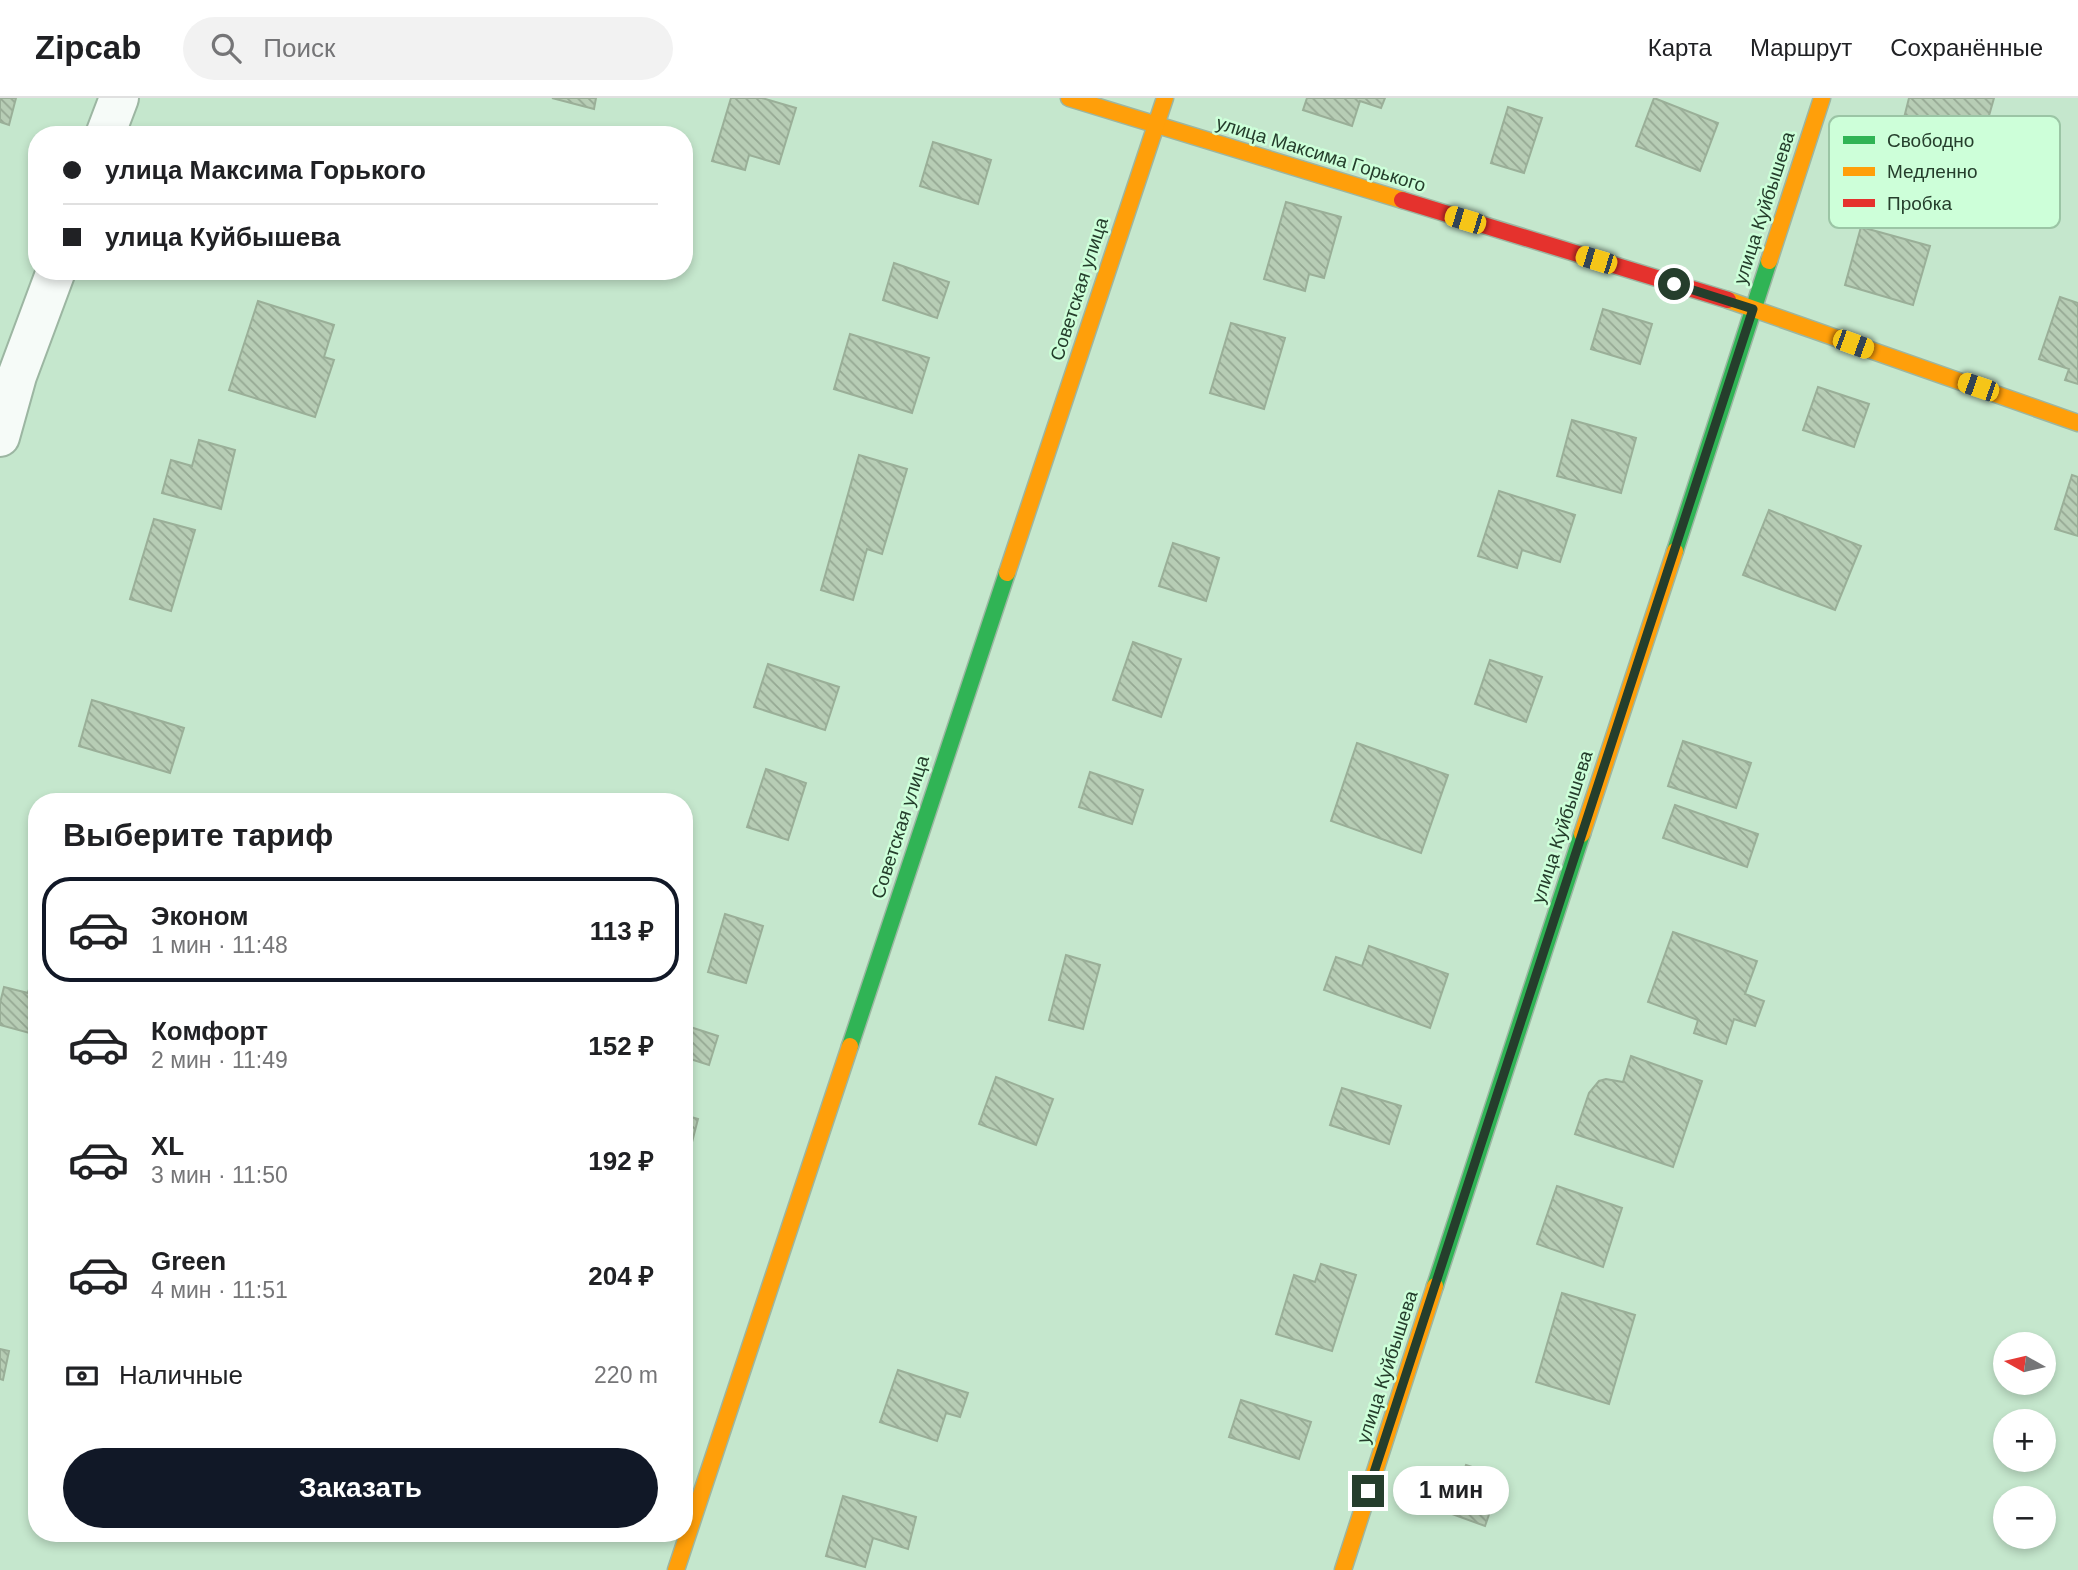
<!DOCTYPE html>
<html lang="ru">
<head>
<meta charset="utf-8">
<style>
  :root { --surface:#fff; --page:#f2f2f2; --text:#202124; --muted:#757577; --line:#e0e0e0; --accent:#111827 }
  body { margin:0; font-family:Helvetica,sans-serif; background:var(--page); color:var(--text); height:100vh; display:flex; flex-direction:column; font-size:26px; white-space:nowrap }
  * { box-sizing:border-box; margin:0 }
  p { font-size:23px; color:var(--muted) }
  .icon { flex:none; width:38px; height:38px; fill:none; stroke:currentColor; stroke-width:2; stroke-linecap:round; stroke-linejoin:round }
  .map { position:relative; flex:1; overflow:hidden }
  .sheet { position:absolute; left:28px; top:695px; width:665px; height:749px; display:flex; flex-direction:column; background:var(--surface); border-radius:28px; box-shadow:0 4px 10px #0003 }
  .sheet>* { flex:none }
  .hud { position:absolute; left:28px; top:28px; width:665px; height:154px; border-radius:28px; box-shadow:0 4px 10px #0003; display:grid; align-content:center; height:154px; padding:0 35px; background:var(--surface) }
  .needle { width:46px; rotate:278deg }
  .fabs { position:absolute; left:1993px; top:1234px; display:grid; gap:14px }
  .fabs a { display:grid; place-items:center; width:63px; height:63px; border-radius:50%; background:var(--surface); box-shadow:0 4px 10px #0003; font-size:35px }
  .end { position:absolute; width:32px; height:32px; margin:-16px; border:9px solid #253e2c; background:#fff; box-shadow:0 0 0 4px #fff }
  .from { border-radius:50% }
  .bubble { position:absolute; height:49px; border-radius:24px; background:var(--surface); box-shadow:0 4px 10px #0003; font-size:23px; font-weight:700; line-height:49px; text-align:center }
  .car { position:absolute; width:21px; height:42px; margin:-21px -10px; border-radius:9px; box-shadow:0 0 5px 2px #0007; background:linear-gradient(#f5c518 24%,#345 0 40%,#f5c518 0 76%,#345 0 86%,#f5c518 0) }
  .hud b { display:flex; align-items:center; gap:24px; height:66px; font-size:26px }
  .hud b+b { border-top:2px solid var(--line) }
  .hud i { width:18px; height:18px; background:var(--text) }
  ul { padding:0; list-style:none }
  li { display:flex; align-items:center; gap:21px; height:105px; margin:0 14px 10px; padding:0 21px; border:4px solid transparent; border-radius:28px }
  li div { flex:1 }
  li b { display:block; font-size:26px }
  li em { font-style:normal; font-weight:700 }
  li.selected { border-color:var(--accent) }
  li>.icon { width:63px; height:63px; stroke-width:1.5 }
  h2 { padding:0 35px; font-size:32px; line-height:84px }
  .pay { display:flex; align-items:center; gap:18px; height:77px; padding:0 35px; font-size:26px }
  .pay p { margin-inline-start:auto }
  .action { display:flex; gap:14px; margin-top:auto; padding:14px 35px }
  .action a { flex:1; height:80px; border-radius:42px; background:var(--accent); color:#fff; font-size:28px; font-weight:700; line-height:80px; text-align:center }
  header { display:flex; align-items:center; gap:42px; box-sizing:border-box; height:98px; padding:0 35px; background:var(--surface); border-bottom:2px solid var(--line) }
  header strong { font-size:33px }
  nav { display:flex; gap:38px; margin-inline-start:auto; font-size:24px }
  .search { width:490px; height:63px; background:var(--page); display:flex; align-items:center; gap:18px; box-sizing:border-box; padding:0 24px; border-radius:38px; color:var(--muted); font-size:26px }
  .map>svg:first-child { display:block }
</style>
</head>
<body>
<header>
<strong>Zipcab</strong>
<div class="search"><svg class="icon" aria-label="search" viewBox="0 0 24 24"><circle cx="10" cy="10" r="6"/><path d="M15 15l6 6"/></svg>Поиск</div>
<nav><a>Карта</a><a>Маршрут</a><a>Сохранённые</a></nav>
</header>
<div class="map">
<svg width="2078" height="1472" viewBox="0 0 2078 1472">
  <defs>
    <pattern id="building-back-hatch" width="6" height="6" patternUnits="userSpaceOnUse" patternTransform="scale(1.75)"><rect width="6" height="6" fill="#b7cdb5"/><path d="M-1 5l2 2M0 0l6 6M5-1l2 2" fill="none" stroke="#95a893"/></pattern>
  </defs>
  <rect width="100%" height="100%" fill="#c5e7cd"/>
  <g fill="url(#building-back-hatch)" stroke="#9aaf98" stroke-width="2">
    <path d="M0 0H16L9 27 0 24Z"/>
    <path d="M552 0H596L594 11Z"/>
    <path d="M731 0H762L796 10 779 66 749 57 745 72 712 63Z"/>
    <path d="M1307 0H1385L1381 10 1360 3 1352 28 1303 12Z"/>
    <path d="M1654 0 1718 25 1700 73 1636 48Z"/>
    <path d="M1909 0H1994L1981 46 1903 24Z"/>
    <path d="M1508 9 1542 20 1524 75 1491 65Z"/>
    <path d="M933 44 991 62 978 106 920 88Z"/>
    <path d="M1286 104 1341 119 1324 180 1309 176 1305 193 1264 181Z"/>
    <path d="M1861 129 1930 148 1913 207 1845 187Z"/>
    <path d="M894 165 949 184 937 220 883 202Z"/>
    <path d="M2060 199 2078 205V286L2065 282 2069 271 2039 261Z"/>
    <path d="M258 203 334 227 324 259 334 262 315 319 229 292Z"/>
    <path d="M1603 211 1652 226 1640 266 1591 251Z"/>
    <path d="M1231 225 1285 240 1264 311 1210 295Z"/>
    <path d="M850 236 929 260 912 315 834 291Z"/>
    <path d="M1818 289 1869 306 1854 349 1803 332Z"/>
    <path d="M1572 322 1636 340 1621 395 1557 378Z"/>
    <path d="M199 342 235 352 221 411 162 395 171 362 192 368Z"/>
    <path d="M859 357 907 371 882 456 867 451 853 502 821 492Z"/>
    <path d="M2072 377 2078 379V438L2055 431Z"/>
    <path d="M1499 393 1575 417 1560 464 1522 452 1517 470 1478 458Z"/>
    <path d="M1769 412 1861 448 1835 512 1743 477Z"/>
    <path d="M154 421 195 432 171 513 130 501Z"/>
    <path d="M1173 445 1219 460 1206 503 1159 488Z"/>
    <path d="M1133 544 1181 561 1161 619 1113 602Z"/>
    <path d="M1490 562 1542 579 1526 624 1475 606Z"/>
    <path d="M768 566 839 589 825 632 754 609Z"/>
    <path d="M92 602 184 630 170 675 79 648Z"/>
    <path d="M1683 643 1751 665 1736 710 1668 688Z"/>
    <path d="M1357 645 1448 677 1421 755 1331 723Z"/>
    <path d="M766 671 806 685 788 742 747 729Z"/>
    <path d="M1090 674 1143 692 1132 726 1079 709Z"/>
    <path d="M1675 707 1758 736 1747 769 1663 740Z"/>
    <path d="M725 816 763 828 746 885 708 874Z"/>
    <path d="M1673 834 1757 863 1745 896 1764 903 1755 928 1734 921 1726 946 1694 935 1698 922 1648 904Z"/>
    <path d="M1369 848 1448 876 1430 930 1324 892 1336 859 1362 868Z"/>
    <path d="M1066 857 1100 867 1083 931 1049 922Z"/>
    <path d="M32 880 37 881V937L0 927V905L4 889 28 895Z"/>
    <path d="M684 927 718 938 709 967 684 959Z"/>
    <path d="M1631 958 1702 983 1673 1069 1575 1036 1589 995 1599 983 1606 981 1623 984Z"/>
    <path d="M996 979 1053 1001 1036 1047 979 1026Z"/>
    <path d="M1342 990 1401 1008 1389 1046 1330 1027Z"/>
    <path d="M684 1017 698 1021 690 1052 684 1050Z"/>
    <path d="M1557 1088 1622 1110 1603 1169 1537 1146Z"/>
    <path d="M1321 1166 1356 1177 1332 1253 1276 1236 1294 1177 1315 1184Z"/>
    <path d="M1562 1195 1635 1217 1609 1306 1536 1284Z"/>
    <path d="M0 1251 9 1253 3 1282 0 1281Z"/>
    <path d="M898 1272 968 1295 960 1319 946 1315 937 1343 880 1324Z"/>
    <path d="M1241 1302 1311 1324 1299 1361 1229 1339Z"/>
    <path d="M1466 1367 1502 1379 1485 1428 1449 1415Z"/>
    <path d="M843 1398 916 1419 908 1451 873 1440 865 1469 826 1458Z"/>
  </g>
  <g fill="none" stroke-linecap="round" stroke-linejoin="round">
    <defs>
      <g id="street">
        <path d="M105 37 119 0"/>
        <path d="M0 339 17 278 56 173"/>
      </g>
      <g id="fast">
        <path d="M1675 453 1769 163"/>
        <path d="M850 948 1007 475"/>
        <path d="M1435 1188 1582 736"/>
      </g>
      <g id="slow">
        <path d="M1069 0 1402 102"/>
        <path d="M1769 163 1822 0"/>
        <path d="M1728 202 2078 325"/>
        <path d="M1007 475 1165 0"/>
        <path d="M1582 736 1675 453"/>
        <path d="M676 1472 850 948"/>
        <path d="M1343 1472 1435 1188"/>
      </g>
      <path id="jam" d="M1402 102 1728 202"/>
    </defs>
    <use href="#street" stroke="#9cb6a2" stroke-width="42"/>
    <use href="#fast" stroke="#9cb6a2" stroke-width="19"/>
    <use href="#slow" stroke="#9cb6a2" stroke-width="19"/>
    <use href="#jam" stroke="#9cb6a2" stroke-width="19"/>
    <use href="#street" stroke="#f6fbf8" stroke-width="38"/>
    <use href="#fast" stroke="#30b455" stroke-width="16"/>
    <use href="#slow" stroke="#ff9f0a" stroke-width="16"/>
    <use href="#jam" stroke="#e5322d" stroke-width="16"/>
  </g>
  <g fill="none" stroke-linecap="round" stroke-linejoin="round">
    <path stroke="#253e2c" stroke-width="9" d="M1368 1393 1753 211 1674 186"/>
  </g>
  <g text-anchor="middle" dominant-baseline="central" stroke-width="5" stroke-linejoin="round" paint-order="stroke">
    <g font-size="19" fill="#253e2c" stroke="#cdffd9">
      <text transform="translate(1321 56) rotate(17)">улица Максима Горького</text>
      <text transform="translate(1764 110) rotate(-72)">улица Куйбышева</text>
      <text transform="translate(1079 191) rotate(-72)">Советская улица</text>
      <text transform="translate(900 729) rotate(-72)">Советская улица</text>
      <text transform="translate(1562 729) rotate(-72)">улица Куйбышева</text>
      <text transform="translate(1387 1269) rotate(-72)">улица Куйбышева</text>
    </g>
  </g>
  <rect x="1829" y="18" width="231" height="112" rx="10" fill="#cdffd9" stroke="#9bc5a5" stroke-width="2"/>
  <rect x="1843" y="38" width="32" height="8" fill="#30b455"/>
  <rect x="1843" y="69" width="32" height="9" fill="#ff9f0a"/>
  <rect x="1843" y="101" width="32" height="8" fill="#e5322d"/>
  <g font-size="19" fill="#253e2c">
    <text x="1887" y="49">Свободно</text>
    <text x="1887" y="80">Медленно</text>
    <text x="1887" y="112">Пробка</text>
  </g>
</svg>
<div class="fabs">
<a><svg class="needle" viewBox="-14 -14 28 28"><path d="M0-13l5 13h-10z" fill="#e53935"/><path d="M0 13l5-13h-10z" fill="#757577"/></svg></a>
<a>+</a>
<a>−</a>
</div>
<i class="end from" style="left:1674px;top:186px"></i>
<i class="end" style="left:1368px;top:1393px"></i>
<div class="bubble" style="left:1393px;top:1368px;width:116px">1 мин</div>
<i class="car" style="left:1465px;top:122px;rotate:287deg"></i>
<i class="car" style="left:1596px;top:162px;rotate:287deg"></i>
<i class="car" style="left:1853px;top:246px;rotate:110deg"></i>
<i class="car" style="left:1978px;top:289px;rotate:289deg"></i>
<div class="hud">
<b><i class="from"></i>улица Максима Горького</b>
<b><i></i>улица Куйбышева</b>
</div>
<section class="sheet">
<h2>Выберите тариф</h2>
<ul>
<li class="selected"><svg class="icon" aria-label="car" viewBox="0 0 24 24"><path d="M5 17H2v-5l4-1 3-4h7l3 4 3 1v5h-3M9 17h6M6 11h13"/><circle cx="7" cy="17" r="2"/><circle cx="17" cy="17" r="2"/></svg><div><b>Эконом</b><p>1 мин · 11:48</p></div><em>113 ₽</em></li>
<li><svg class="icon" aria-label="car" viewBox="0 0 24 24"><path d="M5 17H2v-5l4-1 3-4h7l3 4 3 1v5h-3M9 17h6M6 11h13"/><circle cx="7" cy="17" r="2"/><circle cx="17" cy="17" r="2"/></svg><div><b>Комфорт</b><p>2 мин · 11:49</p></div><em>152 ₽</em></li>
<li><svg class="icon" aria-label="car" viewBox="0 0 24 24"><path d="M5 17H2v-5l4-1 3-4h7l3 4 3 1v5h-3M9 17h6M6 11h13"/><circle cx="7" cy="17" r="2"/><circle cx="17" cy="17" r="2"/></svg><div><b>XL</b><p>3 мин · 11:50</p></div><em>192 ₽</em></li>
<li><svg class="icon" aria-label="car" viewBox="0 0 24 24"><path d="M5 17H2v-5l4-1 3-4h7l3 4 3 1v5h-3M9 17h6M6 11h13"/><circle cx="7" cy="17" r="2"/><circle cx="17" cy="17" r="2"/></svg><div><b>Green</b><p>4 мин · 11:51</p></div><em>204 ₽</em></li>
</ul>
<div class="pay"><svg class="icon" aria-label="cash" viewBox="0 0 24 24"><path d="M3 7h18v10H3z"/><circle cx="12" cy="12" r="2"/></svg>Наличные<p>220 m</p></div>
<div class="action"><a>Заказать</a></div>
</section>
</div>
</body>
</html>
